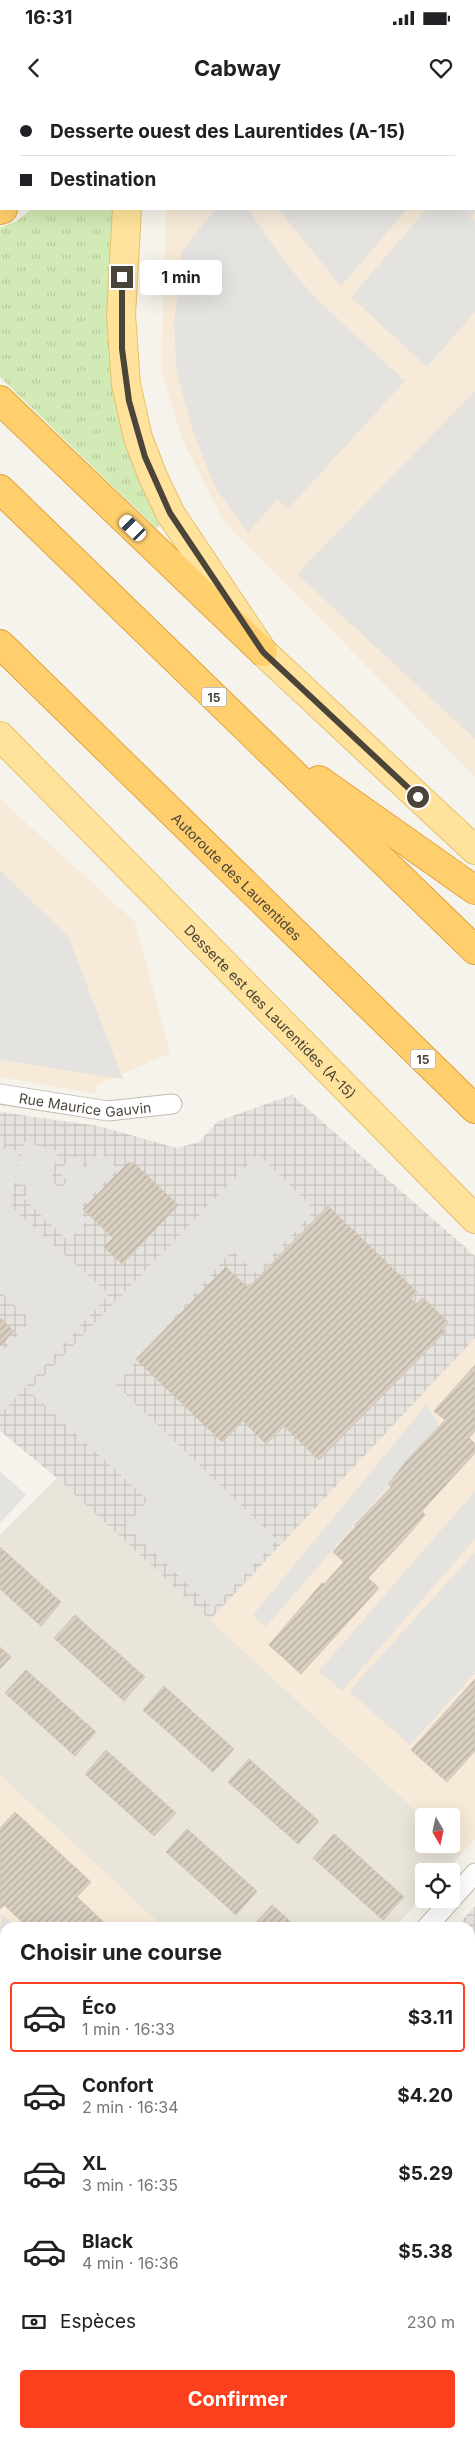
<!DOCTYPE html>
<html lang="fr">
<head>
<meta charset="utf-8">
<style>
  :root { --surface:#fff; --page:#f2f2f2; --text:#202124; --muted:#757577; --line:#e0e0e0; --accent:#fc3f1d }
  body { margin:0; font-family:Inter,sans-serif; background:var(--page); color:var(--text); height:100vh; display:flex; flex-direction:column; font-size:19px; white-space:nowrap }
  * { box-sizing:border-box; margin:0 }
  p { font-size:16px; color:var(--muted) }
  .icon { flex:none; width:28px; height:28px; fill:none; stroke:currentColor; stroke-width:2; stroke-linecap:round; stroke-linejoin:round }
  .map { position:relative; flex:1; overflow:hidden }
  .drawer { position:absolute; left:0px; top:1822px; width:475px; height:516px; display:flex; flex-direction:column; background:var(--surface); border-radius:15px 15px 0 0; box-shadow:0 5px 20px #0002 }
  .drawer>* { flex:none }
  .hud { position:absolute; left:0px; top:0px; width:475px; height:110px; box-shadow:0 5px 20px #0002; display:grid; align-content:center; height:110px; padding:0 20px; background:var(--surface) }
  .needle { width:32px; rotate:171deg }
  .buttons { position:absolute; left:415px; top:1708px; display:grid; gap:10px }
  .buttons a { display:grid; place-items:center; width:45px; height:45px; border-radius:5px; background:var(--surface); box-shadow:0 5px 20px #0002; font-size:25px }
  .end { position:absolute; width:22px; height:22px; margin:-11px; border:6px solid #4b4439; background:#fff; box-shadow:0 0 0 2px #fff }
  .from { border-radius:50% }
  .bubble { position:absolute; height:35px; border-radius:5px; background:var(--surface); box-shadow:0 5px 20px #0002; font-size:16px; font-weight:700; line-height:35px; text-align:center }
  .car { position:absolute; width:15px; height:30px; margin:-15px -8px; border-radius:6px; box-shadow:0 0 4px 1px #0007; background:linear-gradient(#fff 24%,#345 0 40%,#fff 0 76%,#345 0 86%,#fff 0) }
  .hud b { display:flex; align-items:center; gap:18px; height:48px; font-size:19px }
  .hud b+b { border-top:1px solid var(--line) }
  .hud i { width:12px; height:12px; background:var(--text) }
  ul { padding:0; list-style:none }
  li { display:flex; align-items:center; gap:15px; height:70px; margin:0 10px 8px; padding:0 10px; border:2px solid transparent; border-radius:5px }
  li div { flex:1 }
  li b { display:block; font-size:19px }
  li em { font-style:normal; font-weight:700 }
  li.on { border-color:var(--accent) }
  li>.icon { width:45px; height:45px; stroke-width:1.5 }
  h2 { padding:0 20px; font-size:22px; line-height:60px }
  .pay { display:flex; align-items:center; gap:12px; height:55px; padding:0 20px; font-size:19px }
  .pay p { margin-inline-start:auto }
  .cta { display:flex; gap:10px; margin-top:auto; padding:10px 20px }
  .cta a { flex:1; height:58px; border-radius:5px; background:var(--accent); color:#fff; font-size:20px; font-weight:700; line-height:58px; text-align:center }
  .status { display:flex; justify-content:space-between; align-items:center; height:35px; padding:0 25px; background:var(--surface); direction:ltr }
  .status svg { height:14px; fill:currentColor }
  header { display:flex; justify-content:space-between; align-items:center; height:65px; padding:0 20px; background:var(--surface); font-size:22px; font-weight:700 }
  .map>svg:first-child { display:block }
</style>
</head>
<body>
<div class="status"><b>16:31</b><svg viewBox="0 0 49 12"><path d="M0 12V9h3v3zM5 12V6h3v6zM10 12V3h3v9zM15 12V0h3v12zM26 1h20v11H26zM47 4h2v5h-2z"/></svg></div>
<header><svg class="icon" aria-label="back" viewBox="0 0 24 24"><path d="M15 5l-7 7 7 7"/></svg>Cabway<svg class="icon" aria-label="heart" viewBox="0 0 24 24"><path d="M12 20l-8-8c-3-5 5-10 8-4 3-6 11-1 8 4z"/></svg></header>
<div class="map">
<svg width="475" height="2338" viewBox="0 0 475 2338">
  <defs>
    <pattern id="industrial-grid" width="8" height="8" patternUnits="userSpaceOnUse" patternTransform="scale(1.25)"><rect width="8" height="8" fill="#e6e2dd"/><path d="M0 4h8M4 0v8" fill="none" stroke="#c7c3be"/></pattern>
    <pattern id="grass-tufts" width="24" height="20" patternUnits="userSpaceOnUse" patternTransform="scale(1.25)"><rect width="24" height="20" fill="#d2eab5"/><path d="M3 7l-1-3M5 7V3M7 7l1-3M15 17l-1-3M17 17v-4M19 17l1-3" fill="none" stroke="#b6ca9c"/></pattern>
    <pattern id="building-hatch" width="6" height="6" patternUnits="userSpaceOnUse" patternTransform="scale(1.25)"><rect width="6" height="6" fill="#d8cfc1"/><path d="M-1 1l2-2M0 6l6-6M5 7l2-2" fill="none" stroke="#b1aa9e"/></pattern>
  </defs>
  <rect width="100%" height="100%" fill="#f6f3ec"/>
  <g fill="#eae5da">
    <path d="M57 1378 424 1718V1744L451 1743 462 1753 446 1771H424V1796L395 1827H163L0 1675V1435Z"/>
    <path d="M0 2036 5 2041V2255L0 2261Z"/>
    <path d="M12 2334H285L281 2338H9Z"/>
  </g>
  <g fill="#f7ead8">
    <path d="M172 0H475V677L223 420 183 341 161 271 166 109H474V1Z"/>
    <path d="M0 699 135 822 170 953 97 985 95 994 0 977Z"/>
    <path d="M475 1238V1739L462 1753 451 1743V1716L424 1718 210 1520Z"/>
    <path d="M0 1675 163 1827 5 1828V1929L0 1924Z"/>
    <path d="M470 2105 475 2110V2338H455L450 2334H470Z"/>
  </g>
  <g fill="url(#industrial-grid)">
    <path d="M292 995 475 1156V1238L210 1520 57 1378 0 1331V1012L98 1026 177 1048 199 1042 218 1021Z"/>
    <path d="M475 1806V2110L470 2105V1828H455Z"/>
  </g>
  <g fill="url(#grass-tufts)">
    <path d="M0 0H79L1 1 0 99Z"/>
    <path d="M31 109H113L112 179 163 423 156 428 0 277V128L17 121Z"/>
  </g>
  <g fill="#e5e3e0">
    <path d="M193 0H415L416 1H192Z"/>
    <path d="M474 102 475 113 471 117 475 122V212L427 267 351 197 427 109H474Z"/>
    <path d="M215 109H248L282 158 313 196 405 281 288 409 277 399 248 433 215 387 194 334 177 274 174 223 182 151Z"/>
    <path d="M278 109H407L341 186Z"/>
    <path d="M475 291V639L297 474Z"/>
    <path d="M0 771 68 836 123 979 0 960Z"/>
    <path d="M0 1039 5 1040 3 1049 19 1051 15 1080 24 1042 58 1051 51 1080 60 1089 68 1081 58 1072 73 1056 85 1067 100 1052 118 1069 78 1110 88 1120 68 1141 23 1098 33 1087 14 1083 11 1107 109 1194 0 1315V1254L31 1220 0 1192Z"/>
    <path d="M258 1054 315 1110 256 1173 232 1150 116 1285 277 1440 213 1508 126 1426 148 1400 29 1291Z"/>
    <path d="M427 1304 439 1327 266 1527 253 1515Z"/>
    <path d="M0 1371 26 1395 0 1423Z"/>
    <path d="M475 1391V1439L342 1591 319 1571Z"/>
    <path d="M475 1452V1573L410 1645 349 1591Z"/>
    <path d="M1 1813 16 1827 5 1828V1916L0 1911Z"/>
    <path d="M5 2083V2133L0 2138V2088Z"/>
    <path d="M23 2334H90L86 2338H19Z"/>
  </g>
  <g fill="url(#building-hatch)" stroke="#d3c7b4">
    <path d="M128 1063H134L178 1105 122 1164 104 1147 113 1138 83 1109Z"/>
    <path d="M328 1106 417 1192 411 1199 416 1204 423 1198 448 1222 442 1229 445 1232 319 1360 284 1326 266 1344 243 1321 222 1342 136 1259 226 1167 248 1188Z"/>
    <path d="M0 1218 14 1231 0 1246Z"/>
    <path d="M475 1265V1331L469 1338 475 1344V1353L422 1411 425 1415 403 1441 368 1478 379 1488 301 1574 269 1545 322 1483 324 1484 344 1462 333 1452 356 1426 355 1425 391 1387 388 1384 409 1358 445 1320 434 1311Z"/>
    <path d="M0 1447 61 1502 41 1526 0 1489Z"/>
    <path d="M75 1515 145 1577 124 1601 54 1538Z"/>
    <path d="M0 1547 11 1557 0 1569Z"/>
    <path d="M26 1570 96 1632 75 1656 5 1593Z"/>
    <path d="M475 1579V1651L447 1682 411 1650Z"/>
    <path d="M164 1586 234 1649 213 1672 143 1610Z"/>
    <path d="M106 1650 176 1713 154 1736 85 1674Z"/>
    <path d="M249 1659 319 1721 298 1744 228 1682Z"/>
    <path d="M15 1712 91 1782 77 1797 110 1828H29L4 1805 0 1809V1728Z"/>
    <path d="M187 1729 257 1791 236 1815 166 1752Z"/>
    <path d="M334 1734 404 1797 383 1820 313 1758Z"/>
    <path d="M272 1805 289 1820 297 1828H251Z"/>
    <path d="M475 1843V1915L470 1911V1849Z"/>
    <path d="M0 2065 5 2070 0 2079Z"/>
    <path d="M470 2164 475 2169V2189L470 2194Z"/>
    <path d="M0 2176 5 2181V2237L0 2242Z"/>
    <path d="M475 2226V2306L470 2302V2232Z"/>
    <path d="M202 2334H260L264 2337 206 2338Z"/>
  </g>
  <g fill="none" stroke-linecap="round" stroke-linejoin="round">
    <defs>
      <g id="minor">
        <path id="s1" d="M0 994 108 1011 172 1004"/>
        <path d="M426 1828 475 1773"/>
        <path d="M0 2290 5 2284"/>
        <path d="M0 2321 5 2315"/>
      </g>
      <g id="tertiary">
        <path d="M0 1954 5 1959"/>
        <path d="M0 2006 5 2010"/>
        <path d="M357 2334 361 2338"/>
        <path d="M414 2334 419 2338"/>
      </g>
      <g id="primary">
        <path d="M134 1V0"/>
        <path d="M127 109 121 215 126 284 138 338 153 377 170 413 263 552 475 750"/>
        <path id="s2" d="M0 636 475 1119"/>
      </g>
      <g id="motorway">
        <path d="M89 1 90 0"/>
        <path d="M0 110 3 109"/>
        <path d="M0 300 263 552"/>
        <path d="M0 389 475 850"/>
        <path id="s3" d="M0 544 475 1009"/>
        <path d="M319 680 475 790"/>
      </g>
    </defs>
    <use href="#minor" stroke="#c2bbae" stroke-width="21"/>
    <use href="#tertiary" stroke="#c2bbae" stroke-width="26"/>
    <use href="#primary" stroke="#e6c16a" stroke-width="30"/>
    <use href="#motorway" stroke="#e0a43c" stroke-width="30"/>
    <use href="#minor" stroke="#fff" stroke-width="19"/>
    <use href="#tertiary" stroke="#fff" stroke-width="24"/>
    <use href="#primary" stroke="#ffe39c" stroke-width="28"/>
    <use href="#motorway" stroke="#ffcf6e" stroke-width="28"/>
  </g>
  <g fill="none" stroke-linecap="round" stroke-linejoin="round">
    <path stroke="#4b4439" stroke-width="6" d="M122 177V249L129 301 145 357 170 413 263 552 418 697"/>
  </g>
  <g text-anchor="middle" dominant-baseline="central" stroke-width="4" stroke-linejoin="round" paint-order="stroke">
    <g fill="#fff" stroke="#817c74" stroke-width="1">
      <rect x="201.5" y="587.5" width="25" height="19" rx="4"/>
      <rect x="410.5" y="949.5" width="25" height="19" rx="4"/>
    </g>
    <g font-size="12" font-weight="bold" fill="#4b4439">
      <text x="214" y="597">15</text>
      <text x="423" y="959">15</text>
    </g>
    <g font-size="14" fill="#4b4439" stroke="#fff">
      <text stroke="none"><textPath href="#s3" startOffset="332">Autoroute des Laurentides</textPath></text>
      <text stroke="none"><textPath href="#s2" startOffset="386">Desserte est des Laurentides (A-15)</textPath></text>
      <text stroke="none"><textPath href="#s1" startOffset="86">Rue Maurice Gauvin</textPath></text>
    </g>
  </g>
</svg>
<div class="buttons">
<a><svg class="needle" viewBox="-14 -14 28 28"><path d="M0-13l5 13h-10z" fill="#e53935"/><path d="M0 13l5-13h-10z" fill="#757577"/></svg></a>
<a><svg class="icon" aria-label="locate" viewBox="0 0 24 24"><circle cx="12" cy="12" r="6"/><path d="M12 2v4M12 18v4M2 12h4M18 12h4"/></svg></a>
</div>
<i class="end from" style="left:418px;top:697px"></i>
<i class="end" style="left:122px;top:177px"></i>
<div class="bubble" style="left:140px;top:160px;width:82px">1 min</div>
<i class="car" style="left:133px;top:428px;rotate:314deg"></i>
<div class="hud">
<b><i class="from"></i>Desserte ouest des Laurentides (A-15)</b>
<b><i></i>Destination</b>
</div>
<section class="drawer">
<h2>Choisir une course</h2>
<ul>
<li class="on"><svg class="icon" aria-label="car" viewBox="0 0 24 24"><path d="M5 17H2v-5l4-1 3-4h7l3 4 3 1v5h-3M9 17h6M6 11h13"/><circle cx="7" cy="17" r="2"/><circle cx="17" cy="17" r="2"/></svg><div><b>Éco</b><p>1 min · 16:33</p></div><em>$3.11</em></li>
<li><svg class="icon" aria-label="car" viewBox="0 0 24 24"><path d="M5 17H2v-5l4-1 3-4h7l3 4 3 1v5h-3M9 17h6M6 11h13"/><circle cx="7" cy="17" r="2"/><circle cx="17" cy="17" r="2"/></svg><div><b>Confort</b><p>2 min · 16:34</p></div><em>$4.20</em></li>
<li><svg class="icon" aria-label="car" viewBox="0 0 24 24"><path d="M5 17H2v-5l4-1 3-4h7l3 4 3 1v5h-3M9 17h6M6 11h13"/><circle cx="7" cy="17" r="2"/><circle cx="17" cy="17" r="2"/></svg><div><b>XL</b><p>3 min · 16:35</p></div><em>$5.29</em></li>
<li><svg class="icon" aria-label="car" viewBox="0 0 24 24"><path d="M5 17H2v-5l4-1 3-4h7l3 4 3 1v5h-3M9 17h6M6 11h13"/><circle cx="7" cy="17" r="2"/><circle cx="17" cy="17" r="2"/></svg><div><b>Black</b><p>4 min · 16:36</p></div><em>$5.38</em></li>
</ul>
<div class="pay"><svg class="icon" aria-label="cash" viewBox="0 0 24 24"><path d="M3 7h18v10H3z"/><circle cx="12" cy="12" r="2"/></svg>Espèces<p>230 m</p></div>
<div class="cta"><a>Confirmer</a></div>
</section>
</div>
</body>
</html>
